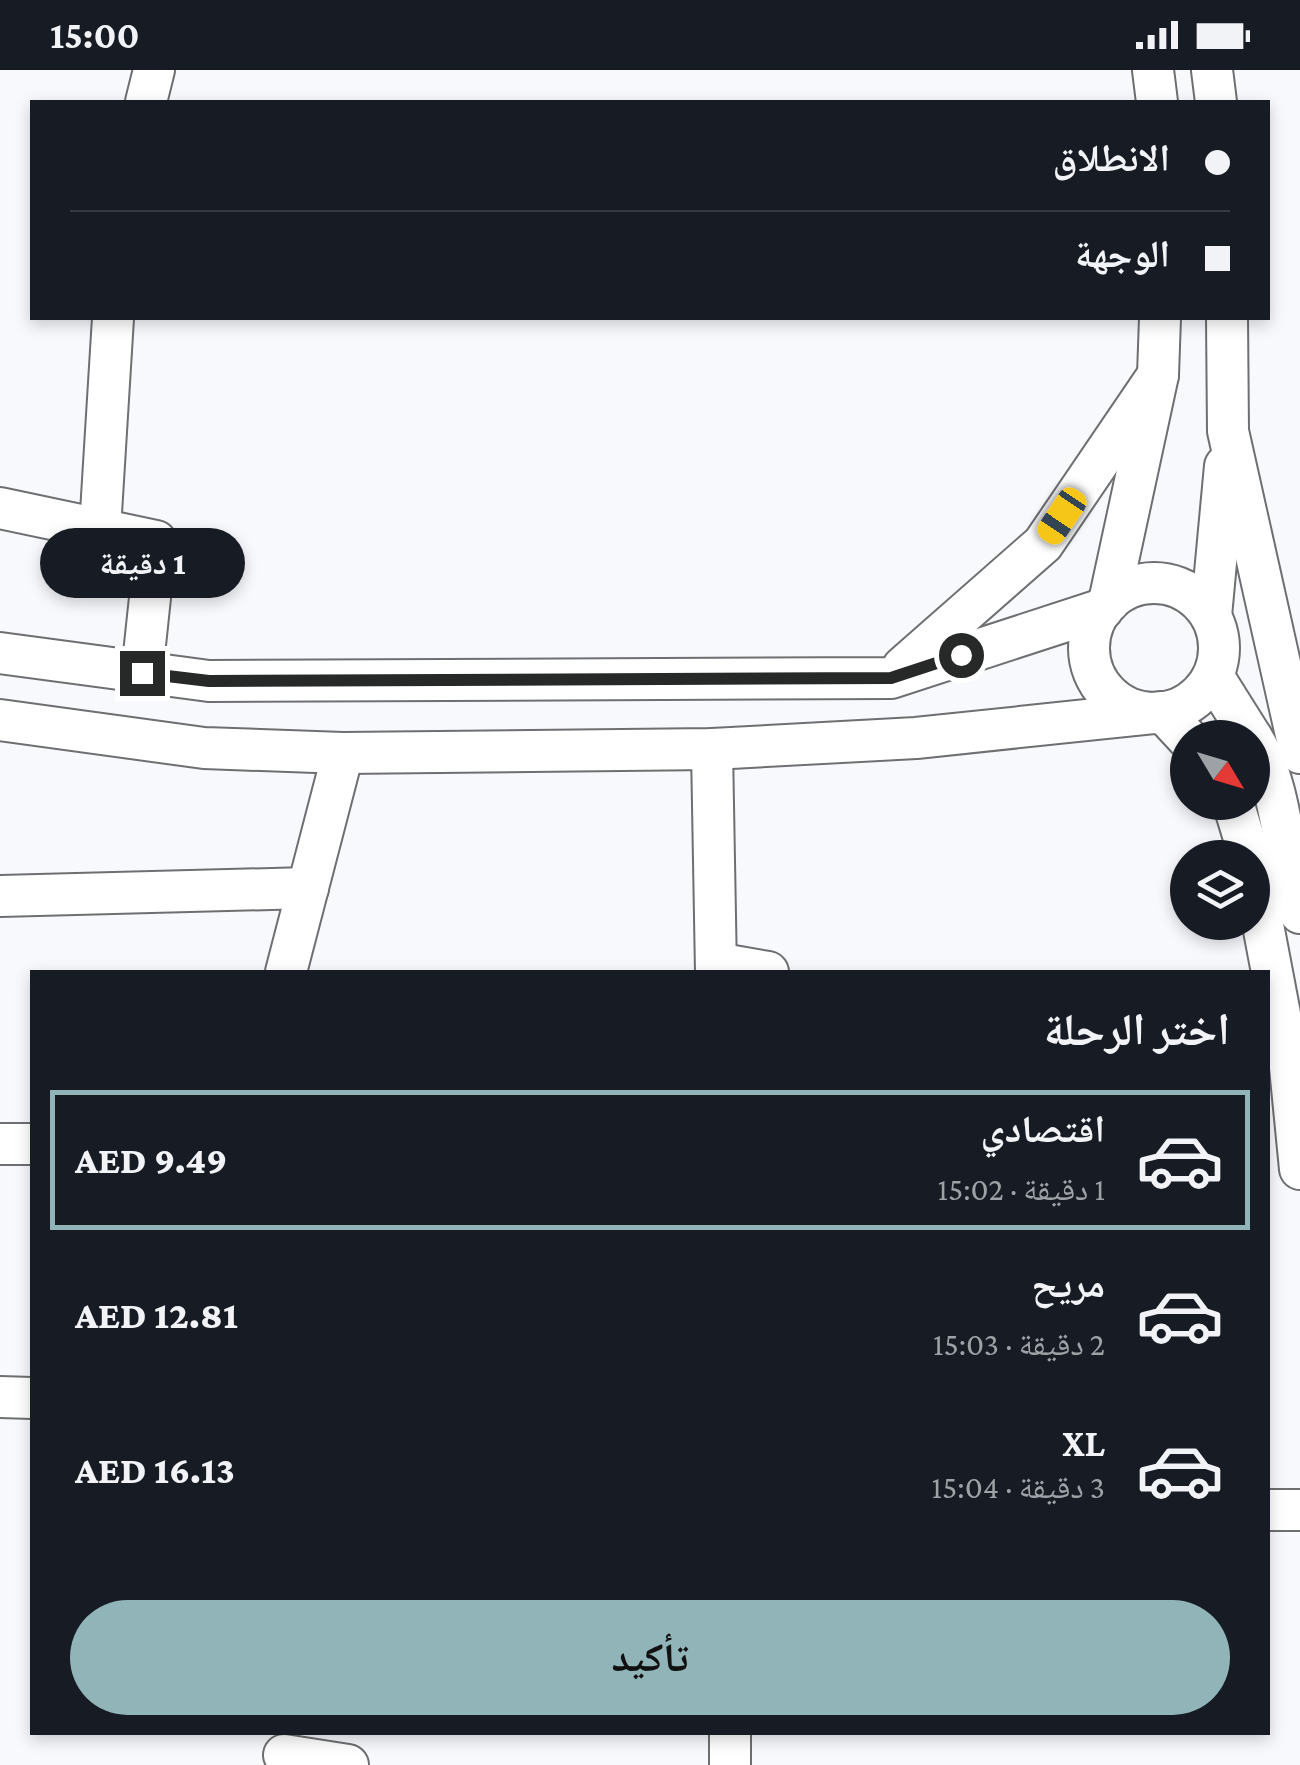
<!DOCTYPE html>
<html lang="ar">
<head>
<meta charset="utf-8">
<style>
  :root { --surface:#171b24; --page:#20242c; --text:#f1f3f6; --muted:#9ea1a6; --line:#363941; --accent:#90b4b7 }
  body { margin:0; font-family:"Crimson Pro","Noto Naskh Arabic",serif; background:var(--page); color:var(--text); direction:rtl; height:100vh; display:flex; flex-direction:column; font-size:38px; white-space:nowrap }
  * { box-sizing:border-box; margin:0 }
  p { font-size:32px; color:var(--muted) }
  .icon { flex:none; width:55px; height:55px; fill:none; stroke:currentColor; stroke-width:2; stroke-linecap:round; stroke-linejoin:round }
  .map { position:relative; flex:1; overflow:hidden; direction:ltr }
  .panel { position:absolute; left:30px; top:900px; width:1240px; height:765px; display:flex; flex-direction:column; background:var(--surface); border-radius:0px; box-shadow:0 5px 15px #0003; direction:rtl }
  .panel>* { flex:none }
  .banner { position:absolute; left:30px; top:30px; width:1240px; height:220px; border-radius:0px; box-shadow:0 5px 15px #0003; direction:rtl; display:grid; align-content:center; height:220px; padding:0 40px; background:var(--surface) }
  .needle { width:65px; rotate:128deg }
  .fabs { position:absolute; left:1170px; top:650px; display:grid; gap:20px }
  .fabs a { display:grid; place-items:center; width:100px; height:100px; border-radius:50%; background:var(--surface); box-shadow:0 5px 15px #0003; font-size:50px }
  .end { position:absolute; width:45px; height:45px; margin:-22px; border:12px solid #272828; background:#fff; box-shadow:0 0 0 5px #fff }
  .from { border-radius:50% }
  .bubble { position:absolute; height:70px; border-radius:35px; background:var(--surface); box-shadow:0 5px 15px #0003; font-size:32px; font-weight:800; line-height:70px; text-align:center; direction:rtl }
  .car { position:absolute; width:30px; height:60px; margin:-30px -15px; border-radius:12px; box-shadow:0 0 8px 2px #0007; background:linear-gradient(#f5c518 24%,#345 0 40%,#f5c518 0 76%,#345 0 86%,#f5c518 0) }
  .banner b { display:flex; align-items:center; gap:35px; height:95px; font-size:38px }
  .banner b+b { border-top:2px solid var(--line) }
  .banner i { width:25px; height:25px; background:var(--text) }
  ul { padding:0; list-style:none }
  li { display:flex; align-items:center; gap:30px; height:140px; margin:0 20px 15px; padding:0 20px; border:5px solid transparent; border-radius:0px }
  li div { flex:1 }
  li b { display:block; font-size:38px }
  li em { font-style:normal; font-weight:800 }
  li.selected { border-color:var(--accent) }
  li>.icon { width:90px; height:90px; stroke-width:1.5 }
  h2 { padding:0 40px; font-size:45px; line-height:120px }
  .cta { display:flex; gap:20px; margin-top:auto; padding:20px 40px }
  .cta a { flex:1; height:115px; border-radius:60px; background:var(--accent); color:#111; font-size:40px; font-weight:800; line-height:115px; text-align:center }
  .status { display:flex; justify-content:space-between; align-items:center; height:70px; padding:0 50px; background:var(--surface); direction:ltr }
  .status svg { height:28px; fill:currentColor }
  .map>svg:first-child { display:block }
</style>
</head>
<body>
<div class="status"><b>15:00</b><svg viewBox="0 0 49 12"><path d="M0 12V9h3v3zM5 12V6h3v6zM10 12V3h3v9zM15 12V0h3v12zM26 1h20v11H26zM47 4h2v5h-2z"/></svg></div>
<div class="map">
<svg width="1300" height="1695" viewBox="0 0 1300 1695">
  <rect width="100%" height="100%" fill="#f7f9fc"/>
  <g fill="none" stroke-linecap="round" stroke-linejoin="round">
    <defs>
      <g id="minor">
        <path d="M1153 0 1157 32"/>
        <path d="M1212 0 1216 32"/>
        <path d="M146 32 154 0"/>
        <path d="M1227 248 1228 361 1300 683"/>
        <path d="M0 438 156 471 142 603"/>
        <path d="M100 459 113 248"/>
        <circle cx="1154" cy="578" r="65"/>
        <path d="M1109 532 1158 305 1160 248"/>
        <path d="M1211 546 1225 396"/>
        <path d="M0 583 209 611 891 608 1103 539"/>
        <path d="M903 597 1043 474 1158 305"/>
        <path d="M1213 606 1252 668"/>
        <path d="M0 650 204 678 343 683 712 679 916 668 1163 642 1188 669"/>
        <path d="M1252 668C1283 716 1283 788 1300 843"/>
        <path d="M712 679 716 902"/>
        <path d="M1233 732 1250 788"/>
        <path d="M1252 797 1290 997 1300 1099"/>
        <path d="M0 826 308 818"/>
        <path d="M716 893 768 902"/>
        <path d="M286 902 343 683"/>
        <path d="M0 1074H32"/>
        <path d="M0 1327 32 1328"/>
        <path d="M1268 1440H1300"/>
        <path d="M730 1662V1695"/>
        <path d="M284 1685 348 1695"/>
      </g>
    </defs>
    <use href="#minor" stroke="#6d6f71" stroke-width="44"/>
    <use href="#minor" stroke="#fff" stroke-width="40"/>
  </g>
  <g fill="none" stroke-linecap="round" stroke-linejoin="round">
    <path stroke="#272828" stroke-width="12" d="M142 603 209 611 891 608 961 585"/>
  </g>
</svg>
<div class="fabs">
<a><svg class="needle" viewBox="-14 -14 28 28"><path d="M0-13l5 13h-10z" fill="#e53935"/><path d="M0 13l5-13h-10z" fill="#9ea1a6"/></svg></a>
<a><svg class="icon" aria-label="layers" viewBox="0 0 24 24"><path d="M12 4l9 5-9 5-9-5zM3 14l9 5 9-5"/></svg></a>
</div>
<i class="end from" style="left:961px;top:585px"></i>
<i class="end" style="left:142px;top:603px"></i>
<div class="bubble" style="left:40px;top:458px;width:205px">1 دقيقة</div>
<i class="car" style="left:1062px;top:446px;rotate:214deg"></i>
<div class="banner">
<b><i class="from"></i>الانطلاق</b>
<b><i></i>الوجهة</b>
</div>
<section class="panel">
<h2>اختر الرحلة</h2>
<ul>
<li class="selected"><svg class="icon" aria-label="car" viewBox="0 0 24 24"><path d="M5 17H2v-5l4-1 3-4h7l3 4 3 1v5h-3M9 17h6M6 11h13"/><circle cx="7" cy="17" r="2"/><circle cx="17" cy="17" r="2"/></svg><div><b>اقتصادي</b><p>1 دقيقة · 15:02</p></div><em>AED 9.49</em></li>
<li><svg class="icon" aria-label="car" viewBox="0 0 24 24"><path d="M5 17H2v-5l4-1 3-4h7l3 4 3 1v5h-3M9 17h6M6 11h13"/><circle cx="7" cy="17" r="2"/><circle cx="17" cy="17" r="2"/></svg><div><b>مريح</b><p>2 دقيقة · 15:03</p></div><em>AED 12.81</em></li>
<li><svg class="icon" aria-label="car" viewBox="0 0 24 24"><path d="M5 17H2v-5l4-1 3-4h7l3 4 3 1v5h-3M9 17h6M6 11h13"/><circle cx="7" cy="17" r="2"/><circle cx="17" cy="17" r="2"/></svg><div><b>XL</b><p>3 دقيقة · 15:04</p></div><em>AED 16.13</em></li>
</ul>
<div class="cta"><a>تأكيد</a></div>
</section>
</div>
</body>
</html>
